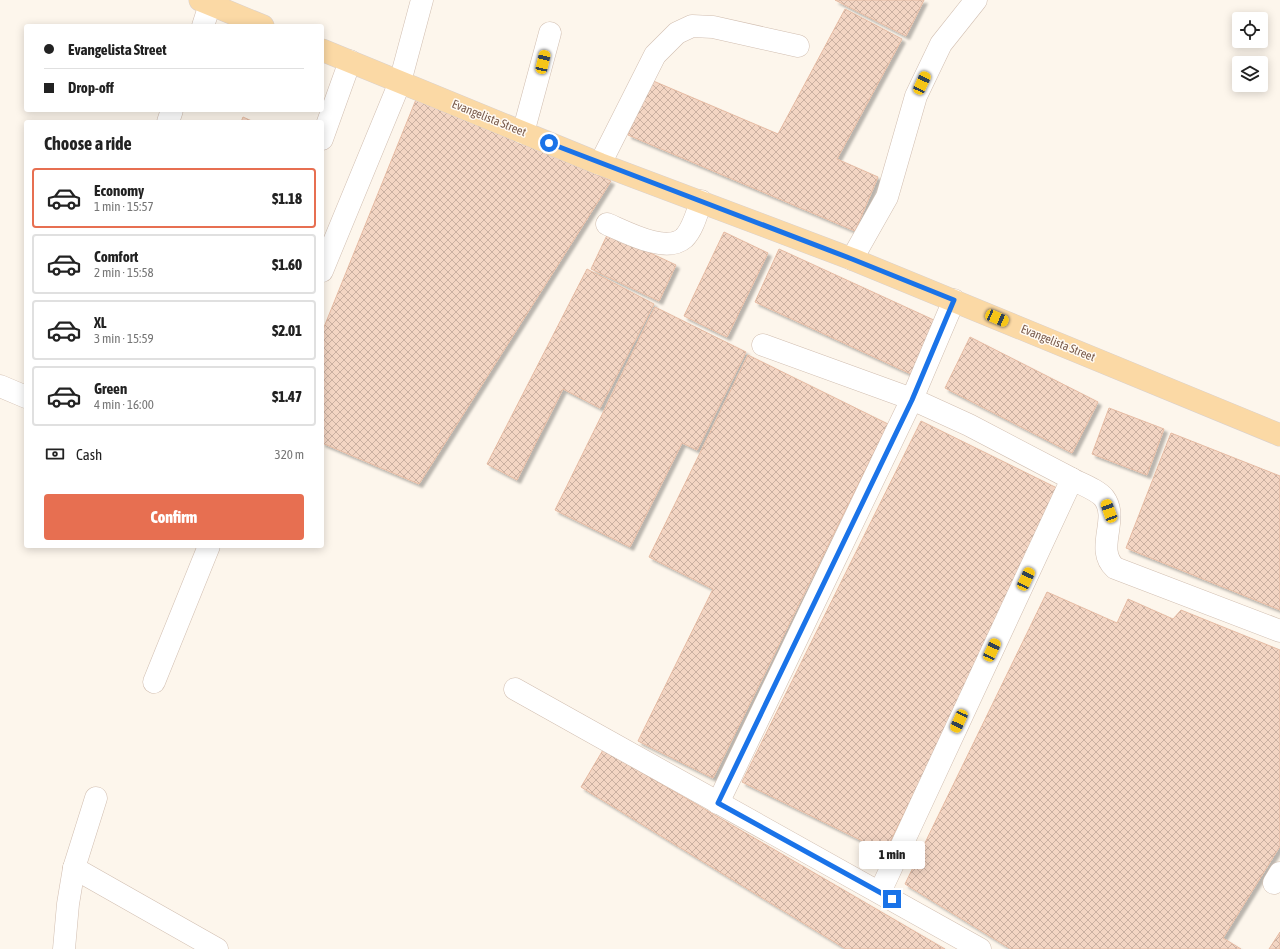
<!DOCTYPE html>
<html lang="en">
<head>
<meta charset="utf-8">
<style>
  :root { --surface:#fff; --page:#f2f2f2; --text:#222; --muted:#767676; --line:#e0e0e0; --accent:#e76f51 }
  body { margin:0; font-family:"Asap Condensed",sans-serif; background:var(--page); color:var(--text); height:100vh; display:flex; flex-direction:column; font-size:15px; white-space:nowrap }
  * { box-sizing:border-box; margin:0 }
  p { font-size:13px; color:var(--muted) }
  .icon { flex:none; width:22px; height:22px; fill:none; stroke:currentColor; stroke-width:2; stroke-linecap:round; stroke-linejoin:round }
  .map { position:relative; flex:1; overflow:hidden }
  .side { position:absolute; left:24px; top:120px; width:300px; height:428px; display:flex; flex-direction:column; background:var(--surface); border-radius:4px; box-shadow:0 2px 10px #0003 }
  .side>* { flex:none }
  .banner { position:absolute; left:24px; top:24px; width:300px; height:88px; border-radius:4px; box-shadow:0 2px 10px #0003; display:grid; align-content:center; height:88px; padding:0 20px; background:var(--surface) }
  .tools { position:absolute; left:1232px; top:12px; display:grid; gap:8px }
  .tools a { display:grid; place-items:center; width:36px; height:36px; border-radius:4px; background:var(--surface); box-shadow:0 2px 10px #0003; font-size:20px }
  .end { position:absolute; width:18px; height:18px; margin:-9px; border:5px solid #1a73e8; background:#fff; box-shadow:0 0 0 2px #fff }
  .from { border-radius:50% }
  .bubble { position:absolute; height:28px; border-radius:4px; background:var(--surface); box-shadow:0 2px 10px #0003; font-size:13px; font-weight:800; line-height:28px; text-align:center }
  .car { position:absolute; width:12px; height:24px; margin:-12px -6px; border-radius:5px; box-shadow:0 0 3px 1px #0007; background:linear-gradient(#f5c518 24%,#345 0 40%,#f5c518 0 76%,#345 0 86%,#f5c518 0) }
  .banner b { display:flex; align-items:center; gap:14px; height:38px; font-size:15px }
  .banner b+b { border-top:1px solid var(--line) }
  .banner i { width:10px; height:10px; background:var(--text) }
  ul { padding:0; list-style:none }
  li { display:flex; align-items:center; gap:12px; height:60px; margin:0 8px 6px; padding:0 12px; border:2px solid var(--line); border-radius:4px }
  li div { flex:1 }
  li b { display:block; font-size:15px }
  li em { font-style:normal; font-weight:800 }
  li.current { border-color:var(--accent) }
  li>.icon { width:36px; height:36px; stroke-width:1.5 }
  h2 { padding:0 20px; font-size:18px; line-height:48px }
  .pay { display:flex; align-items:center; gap:10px; height:44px; padding:0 20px; font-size:15px }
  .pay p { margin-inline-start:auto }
  .button { display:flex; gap:8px; margin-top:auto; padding:8px 20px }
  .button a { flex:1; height:46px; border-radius:4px; background:var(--accent); color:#fff; font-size:16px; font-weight:800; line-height:46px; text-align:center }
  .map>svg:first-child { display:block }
</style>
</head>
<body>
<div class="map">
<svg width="1280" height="949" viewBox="0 0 1280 949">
  <defs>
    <pattern id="building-cross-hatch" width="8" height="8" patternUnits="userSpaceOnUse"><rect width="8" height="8" fill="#f3d5c3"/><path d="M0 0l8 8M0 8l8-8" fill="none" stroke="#cab0a1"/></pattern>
    <filter id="shadow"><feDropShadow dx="3.5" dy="3.5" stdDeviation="1" flood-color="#0004"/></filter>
  </defs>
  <rect width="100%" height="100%" fill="#fdf6ec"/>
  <g fill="url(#building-cross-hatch)" stroke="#e6bba3" filter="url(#shadow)">
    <path d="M835 0H924L906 36Z"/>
    <path d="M845 9 902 39 837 159 878 177 855 231 628 135 651 80 778 134Z"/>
    <path d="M417 97 611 181 419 484 322 443V332Z"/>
    <path d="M243 117 254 122H241Z"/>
    <path d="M724 232 768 253 727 337 684 316Z"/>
    <path d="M608 233 676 265 659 301 591 269Z"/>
    <path d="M779 249 936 321 911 374 755 302Z"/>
    <path d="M587 269 654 304 600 408 563 389 517 480 487 464Z"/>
    <path d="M655 307 746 352 697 450 682 443 630 547 555 510Z"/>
    <path d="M970 337 1098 402 1072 453 945 388Z"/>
    <path d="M748 355 888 424 713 778 638 741 713 589 649 557Z"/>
    <path d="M1109 408 1164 429 1147 475 1092 454Z"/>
    <path d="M921 421 1063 491 885 852 742 782Z"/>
    <path d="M1171 433 1280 476V610L1126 548Z"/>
    <path d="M1047 592 1117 623 1128 599 1173 619 1181 610 1280 650V846L1223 938 1241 949H1011L905 884Z"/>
    <path d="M603 750 945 949H846L581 787Z"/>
    <path d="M1280 932V949H1269Z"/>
  </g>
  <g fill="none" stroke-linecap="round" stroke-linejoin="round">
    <defs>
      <g id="minor">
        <path d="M203 26 210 4"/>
        <path d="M168 122 172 110"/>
        <path d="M523 133 550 33"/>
        <path d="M322 139 350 61"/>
        <path d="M600 164 655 55 677 33 692 26 713 27 798 46"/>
        <path d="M607 224C626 232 666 254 684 238 693 229 697 213 701 201"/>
        <path d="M852 259 887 197 916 96 941 44 976 0"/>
        <path d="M322 271 400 82 422 0"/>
        <path d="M0 386 26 397"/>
        <path d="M1072 479C1081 484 1098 490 1104 498 1120 519 1094 549 1115 568L1280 631"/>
        <path d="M154 682 209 546"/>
        <path d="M515 689 980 949"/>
        <path d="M718 803 912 399 763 345"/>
        <path d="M74 868 217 949"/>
        <path d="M1274 883 1280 873"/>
        <path d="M880 892 1072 479 969 425 912 399 954 300"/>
        <path d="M64 949 68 904 74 868 96 798"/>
      </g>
      <g id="major">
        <path d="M200 0 263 26"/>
        <path d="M322 50 600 164 852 259 1280 435"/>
      </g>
    </defs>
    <use href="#minor" stroke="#d1beb0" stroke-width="23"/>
    <use href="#major" stroke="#dad1cd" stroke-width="23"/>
    <use href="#minor" stroke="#fff" stroke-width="22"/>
    <use href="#major" stroke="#fbd9a5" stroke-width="22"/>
  </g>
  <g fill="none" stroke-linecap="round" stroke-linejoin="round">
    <path stroke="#1a73e8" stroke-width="5" d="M549 143 852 259 954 300 912 400 718 803 892 899"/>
  </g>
  <g text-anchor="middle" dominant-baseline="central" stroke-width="3" stroke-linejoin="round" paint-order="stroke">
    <g font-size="12" fill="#7a5c4d" stroke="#fffaf3">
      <text transform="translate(489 118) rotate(22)">Evangelista Street</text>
      <text transform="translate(1058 343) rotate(22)">Evangelista Street</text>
    </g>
  </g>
</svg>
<div class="tools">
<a><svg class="icon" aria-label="locate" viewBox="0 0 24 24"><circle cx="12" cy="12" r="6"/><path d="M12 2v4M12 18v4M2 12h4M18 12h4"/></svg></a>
<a><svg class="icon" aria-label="layers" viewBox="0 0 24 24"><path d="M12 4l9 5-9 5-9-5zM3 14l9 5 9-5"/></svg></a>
</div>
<i class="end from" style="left:549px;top:143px"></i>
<i class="end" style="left:892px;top:899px"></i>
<div class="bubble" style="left:859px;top:841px;width:66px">1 min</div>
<i class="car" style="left:543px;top:62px;rotate:13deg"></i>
<i class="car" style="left:922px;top:83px;rotate:25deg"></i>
<i class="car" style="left:997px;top:318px;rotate:113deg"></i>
<i class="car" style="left:1109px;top:511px;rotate:340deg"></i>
<i class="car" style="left:1026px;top:579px;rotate:25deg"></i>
<i class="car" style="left:992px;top:650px;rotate:25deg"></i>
<i class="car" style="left:959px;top:721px;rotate:205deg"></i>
<div class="banner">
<b><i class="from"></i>Evangelista Street</b>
<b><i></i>Drop-off</b>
</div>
<section class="side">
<h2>Choose a ride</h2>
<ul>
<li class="current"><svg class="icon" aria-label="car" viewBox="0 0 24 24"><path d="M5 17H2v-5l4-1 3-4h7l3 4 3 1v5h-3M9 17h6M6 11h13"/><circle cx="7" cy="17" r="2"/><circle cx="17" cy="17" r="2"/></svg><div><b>Economy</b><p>1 min · 15:57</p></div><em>$1.18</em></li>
<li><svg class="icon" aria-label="car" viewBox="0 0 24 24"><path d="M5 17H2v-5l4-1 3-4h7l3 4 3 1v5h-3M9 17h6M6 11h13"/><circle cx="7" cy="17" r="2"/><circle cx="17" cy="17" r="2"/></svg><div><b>Comfort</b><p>2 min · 15:58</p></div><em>$1.60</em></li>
<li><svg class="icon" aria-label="car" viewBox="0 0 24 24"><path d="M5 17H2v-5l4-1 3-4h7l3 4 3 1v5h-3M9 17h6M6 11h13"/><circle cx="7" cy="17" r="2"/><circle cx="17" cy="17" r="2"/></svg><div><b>XL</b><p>3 min · 15:59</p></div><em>$2.01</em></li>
<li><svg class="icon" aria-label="car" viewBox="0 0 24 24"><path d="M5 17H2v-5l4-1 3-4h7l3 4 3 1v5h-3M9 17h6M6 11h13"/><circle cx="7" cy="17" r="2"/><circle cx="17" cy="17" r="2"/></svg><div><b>Green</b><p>4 min · 16:00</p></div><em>$1.47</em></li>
</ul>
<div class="pay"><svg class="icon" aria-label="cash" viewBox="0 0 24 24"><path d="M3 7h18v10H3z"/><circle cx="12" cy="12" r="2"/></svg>Cash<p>320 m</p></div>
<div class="button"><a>Confirm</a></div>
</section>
</div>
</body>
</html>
